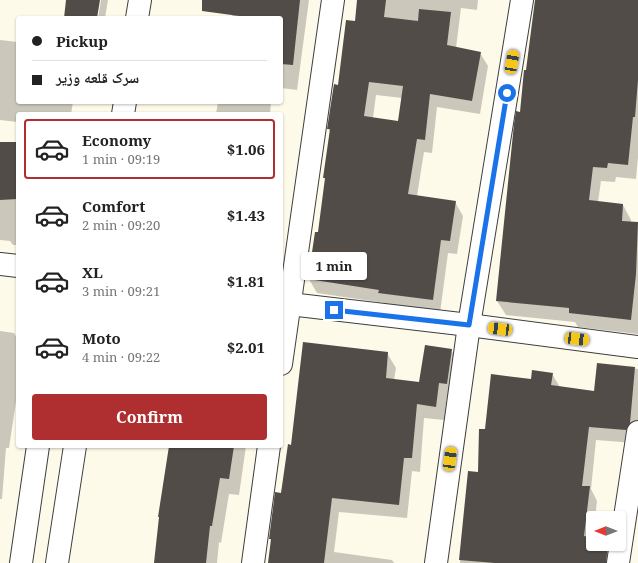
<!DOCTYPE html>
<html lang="en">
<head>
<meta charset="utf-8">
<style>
  :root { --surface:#fff; --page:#f6f6f6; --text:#222; --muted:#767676; --line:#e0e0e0; --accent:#af2e2f }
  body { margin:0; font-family:"Noto Serif","Noto Naskh Arabic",serif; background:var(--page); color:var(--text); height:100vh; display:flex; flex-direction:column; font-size:15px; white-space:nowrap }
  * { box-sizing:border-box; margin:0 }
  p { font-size:13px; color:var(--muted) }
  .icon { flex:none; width:22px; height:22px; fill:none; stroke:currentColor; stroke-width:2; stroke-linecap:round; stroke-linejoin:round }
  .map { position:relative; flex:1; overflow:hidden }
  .panel { position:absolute; left:16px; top:112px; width:267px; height:336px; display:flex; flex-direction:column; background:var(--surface); border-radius:4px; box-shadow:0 1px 3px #0004 }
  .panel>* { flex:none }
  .guide { position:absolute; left:16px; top:16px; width:267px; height:88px; border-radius:4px; box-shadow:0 1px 3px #0004; display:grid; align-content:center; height:88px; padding:0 16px; background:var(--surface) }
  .needle { width:26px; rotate:270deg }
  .fabs { position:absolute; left:586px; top:511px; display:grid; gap:8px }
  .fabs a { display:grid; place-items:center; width:40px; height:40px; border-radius:4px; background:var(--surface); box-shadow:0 1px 3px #0004; font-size:20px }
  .end { position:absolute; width:18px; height:18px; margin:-9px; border:5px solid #1a73e8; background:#fff; box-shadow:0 0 0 2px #fff }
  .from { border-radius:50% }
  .bubble { position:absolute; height:28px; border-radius:4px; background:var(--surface); box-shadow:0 1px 3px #0004; font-size:13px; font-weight:700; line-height:28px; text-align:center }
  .car { position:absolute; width:12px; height:24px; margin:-12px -6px; border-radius:5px; box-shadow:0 0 3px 1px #0007; background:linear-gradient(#f5c518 24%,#345 0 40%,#f5c518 0 76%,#345 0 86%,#f5c518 0) }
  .guide b { display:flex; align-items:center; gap:14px; height:38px; font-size:15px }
  .guide b+b { border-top:1px solid var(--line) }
  .guide i { width:10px; height:10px; background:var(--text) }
  ul { padding:7px 0 0; list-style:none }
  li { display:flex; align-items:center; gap:12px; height:60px; margin:0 8px 6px; padding:0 8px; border:2px solid transparent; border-radius:4px }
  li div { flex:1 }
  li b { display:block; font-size:15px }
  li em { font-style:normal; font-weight:700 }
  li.selected { border-color:var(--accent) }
  li>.icon { width:36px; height:36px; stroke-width:1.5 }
  .button { display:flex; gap:8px; margin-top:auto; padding:8px 16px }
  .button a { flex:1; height:46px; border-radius:4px; background:var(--accent); color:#fff; font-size:16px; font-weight:700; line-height:46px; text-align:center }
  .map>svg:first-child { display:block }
</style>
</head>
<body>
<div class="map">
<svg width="638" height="563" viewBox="0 0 638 563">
  <rect width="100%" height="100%" fill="#fefaea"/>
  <g fill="#0003" fill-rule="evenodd">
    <path d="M101 0H108L105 18H98Z"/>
    <path d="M234 0H309L297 90 281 88V18H234L232 15Z"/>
    <path d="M358 0H478L477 10 461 8 456 48 480 53 488 66 480 114 437 107 432 153 424 152 417 196 455 202 463 216 457 254 448 253 440 313 387 306 385 303 317 293 309 279 319 233 326 181 324 177 330 132 328 129 356 22ZM376 95 402 98 399 122 373 118Z"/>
    <path d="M535 0H638V157L636 179 616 177 615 182 601 181 598 202 623 205 631 220V222L638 223V334L578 327 575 322 506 315 497 301 535 5Z"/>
    <path d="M0 40 18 42V102H73L71 114H18L17 122 0 120Z"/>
    <path d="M218 102H271L270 114H216Z"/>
    <path d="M0 143H18V245H13L10 241 0 240Z"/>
    <path d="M0 331 14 333 18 340V388L9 448H6L2 499H0Z"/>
    <path d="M451 350 459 364 454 398 447 397 444 420 424 418 420 472 412 471 407 518 339 512 334 552 392 560 394 563H269L272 542 270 539 292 446 387 353 396 368 394 380 420 383Z"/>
    <path d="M598 364 638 369V427L634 443 596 440 591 489 597 501 595 518H593V544H618L615 563H460L464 520 479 473 486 431 532 380 552 374 560 387 595 392Z"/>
    <path d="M170 446H246L239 495 229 494 221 543 219 542 217 563H155L160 518 159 517Z"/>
  </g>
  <g fill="#524c48" fill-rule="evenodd">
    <path d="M66 0H100L97 18H64Z"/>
    <path d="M202 0H300L293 65 281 64V18H254L202 11Z"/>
    <path d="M357 0H386L384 17 418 21 419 9 451 12 447 45 481 52 472 101 430 94 425 140 417 139 408 194 456 201 450 241 441 240 433 300 378 293 379 290 308 279 315 232H318L325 178H323L330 129H327L334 84 338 85 346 20 355 21ZM369 82 403 86 398 121 364 116Z"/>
    <path d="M535 0H638V80L635 117H633L628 165 608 163 607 168 593 167 589 200 623 204 622 221 638 222 636 274 631 320 569 313V308L496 301 514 124 516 111 520 112 524 70H526Z"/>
    <path d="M0 142H18V199L0 200Z"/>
    <path d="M303 342 388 352 386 378 419 382 425 345 452 349 447 384 439 383 436 407 417 404 412 458H404L399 505 332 498 324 563H268L271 539H269L275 492 281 493 288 444 291 445Z"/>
    <path d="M597 363 635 367 630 423 626 430 589 427 582 486H590L584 536 589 537 588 544H608L606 563H495L459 560 468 471 478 472 479 429H485L491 374 531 379 532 370 553 373 551 385 594 391Z"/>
    <path d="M169 446H234L229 479 220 478 212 526H210L206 563H154L159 517H158Z"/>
  </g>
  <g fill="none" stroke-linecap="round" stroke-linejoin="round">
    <defs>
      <g id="minor">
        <path d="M0 264 18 266"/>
        <path d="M281 303 469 325 638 347"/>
        <path d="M281 364 333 0"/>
        <path d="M253 563 269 446"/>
        <path d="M436 563 469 325 522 0"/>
        <path d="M618 563 638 432"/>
      </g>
      <g id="tertiary">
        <path d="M137 18 140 0"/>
        <path d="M123 114 125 102"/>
        <path d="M21 563 38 446"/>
        <path d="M57 563 75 446"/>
      </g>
    </defs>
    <use href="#minor" stroke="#3e3e3e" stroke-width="24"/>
    <use href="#tertiary" stroke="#3e3e3e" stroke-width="24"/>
    <use href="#minor" stroke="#fff" stroke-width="22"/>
    <use href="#tertiary" stroke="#fff" stroke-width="22"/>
  </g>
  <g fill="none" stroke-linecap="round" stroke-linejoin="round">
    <path stroke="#1a73e8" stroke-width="5" d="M334 310 469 325 507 93"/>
  </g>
</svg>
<div class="fabs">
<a><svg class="needle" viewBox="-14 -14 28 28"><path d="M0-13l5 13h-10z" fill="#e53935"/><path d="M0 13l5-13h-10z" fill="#767676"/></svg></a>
</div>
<i class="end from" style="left:507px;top:93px"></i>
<i class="end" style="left:334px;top:310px"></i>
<div class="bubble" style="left:301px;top:252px;width:66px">1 min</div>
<i class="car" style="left:512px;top:62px;rotate:10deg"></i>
<i class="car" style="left:500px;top:329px;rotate:277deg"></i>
<i class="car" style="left:577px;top:339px;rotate:97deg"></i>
<i class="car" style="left:450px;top:459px;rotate:8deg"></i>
<div class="guide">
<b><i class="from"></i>Pickup</b>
<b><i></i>سرک قلعه وزیر</b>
</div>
<section class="panel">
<ul>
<li class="selected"><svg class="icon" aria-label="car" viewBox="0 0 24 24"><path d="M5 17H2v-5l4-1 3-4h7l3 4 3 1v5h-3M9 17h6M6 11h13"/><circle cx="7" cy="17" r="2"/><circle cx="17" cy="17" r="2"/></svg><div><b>Economy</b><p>1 min · 09:19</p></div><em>$1.06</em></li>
<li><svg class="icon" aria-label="car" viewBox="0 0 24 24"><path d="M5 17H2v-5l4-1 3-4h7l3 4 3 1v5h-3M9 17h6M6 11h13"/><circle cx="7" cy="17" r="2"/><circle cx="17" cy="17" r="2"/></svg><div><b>Comfort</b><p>2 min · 09:20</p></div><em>$1.43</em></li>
<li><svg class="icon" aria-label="car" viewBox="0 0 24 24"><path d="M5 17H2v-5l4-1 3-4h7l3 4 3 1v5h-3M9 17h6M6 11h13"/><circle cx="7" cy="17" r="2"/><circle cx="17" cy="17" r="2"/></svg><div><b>XL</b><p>3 min · 09:21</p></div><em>$1.81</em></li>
<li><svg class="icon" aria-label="car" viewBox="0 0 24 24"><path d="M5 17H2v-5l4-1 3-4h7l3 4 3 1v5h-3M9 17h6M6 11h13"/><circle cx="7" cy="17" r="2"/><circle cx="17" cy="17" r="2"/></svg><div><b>Moto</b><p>4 min · 09:22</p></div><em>$2.01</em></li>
</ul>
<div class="button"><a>Confirm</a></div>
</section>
</div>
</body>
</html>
